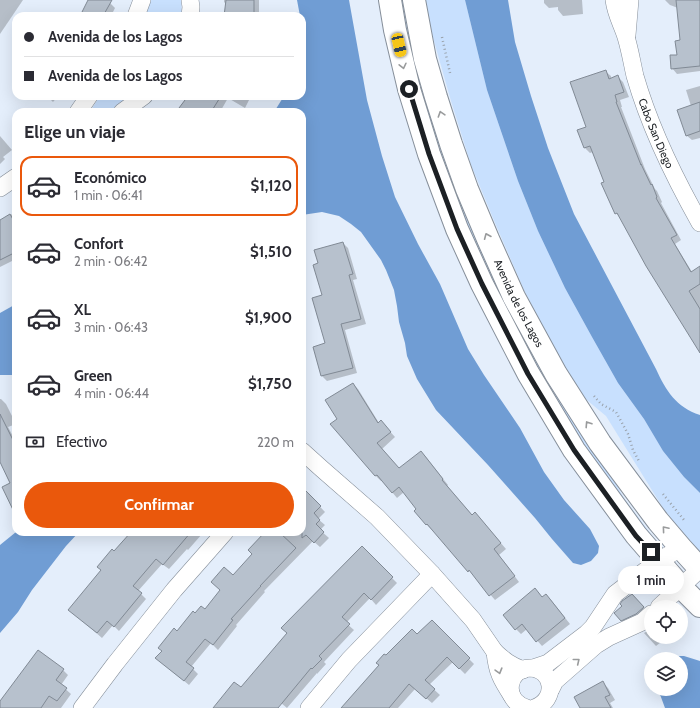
<!DOCTYPE html>
<html lang="es">
<head>
<meta charset="utf-8">
<style>
  :root { --surface:#fff; --page:#f2f2f3; --text:#2b2b33; --muted:#7c7c81; --line:#e1e1e2; --accent:#ea580c }
  body { margin:0; font-family:Cabin,sans-serif; background:var(--page); color:var(--text); height:100vh; display:flex; flex-direction:column; font-size:15px; white-space:nowrap }
  * { box-sizing:border-box; margin:0 }
  p { font-size:13px; color:var(--muted) }
  .icon { flex:none; width:22px; height:22px; fill:none; stroke:currentColor; stroke-width:2; stroke-linecap:round; stroke-linejoin:round }
  .map { position:relative; flex:1; overflow:hidden }
  .panel { position:absolute; left:12px; top:108px; width:294px; height:428px; display:flex; flex-direction:column; background:var(--surface); border-radius:12px; box-shadow:0 4px 16px #0002 }
  .panel>* { flex:none }
  .guide { position:absolute; left:12px; top:12px; width:294px; height:88px; border-radius:12px; box-shadow:0 4px 16px #0002; display:grid; align-content:center; height:88px; padding:0 12px; background:var(--surface) }
  .controls { position:absolute; left:644px; top:600px; display:grid; gap:8px }
  .controls a { display:grid; place-items:center; width:44px; height:44px; border-radius:50%; background:var(--surface); box-shadow:0 4px 16px #0002; font-size:20px }
  .end { position:absolute; width:18px; height:18px; margin:-9px; border:5px solid #1c2024; background:#fff; box-shadow:0 0 0 2px #fff }
  .from { border-radius:50% }
  .bubble { position:absolute; height:28px; border-radius:14px; background:var(--surface); box-shadow:0 4px 16px #0002; font-size:13px; font-weight:800; line-height:28px; text-align:center }
  .car { position:absolute; width:12px; height:24px; margin:-12px -6px; border-radius:5px; box-shadow:0 0 3px 1px #0007; background:linear-gradient(#f5c518 24%,#345 0 40%,#f5c518 0 76%,#345 0 86%,#f5c518 0) }
  .guide b { display:flex; align-items:center; gap:14px; height:38px; font-size:15px }
  .guide b+b { border-top:1px solid var(--line) }
  .guide i { width:10px; height:10px; background:var(--text) }
  ul { padding:0; list-style:none }
  li { display:flex; align-items:center; gap:12px; height:60px; margin:0 8px 6px; padding:0 4px; border:2px solid transparent; border-radius:12px }
  li div { flex:1 }
  li b { display:block; font-size:15px }
  li em { font-style:normal; font-weight:800 }
  li.active { border-color:var(--accent) }
  li>.icon { width:36px; height:36px; stroke-width:1.5 }
  h2 { padding:0 12px; font-size:18px; line-height:48px }
  .pay { display:flex; align-items:center; gap:10px; height:44px; padding:0 12px; font-size:15px }
  .pay p { margin-inline-start:auto }
  .primary-button { display:flex; gap:8px; margin-top:auto; padding:8px 12px }
  .primary-button a { flex:1; height:46px; border-radius:24px; background:var(--accent); color:#fff; font-size:16px; font-weight:800; line-height:46px; text-align:center }
  .map>svg:first-child { display:block }
</style>
</head>
<body>
<div class="map">
<svg width="700" height="708" viewBox="0 0 700 708">
  <rect width="100%" height="100%" fill="#e4eefb"/>
  <g fill="#c8e0fe">
    <path d="M149 0H181L182 16H143Z"/>
    <path d="M398 0H406L427 89 598 453 624 498 662 549 658 553 592 462 496 298 437 153Z"/>
    <path d="M425 0H465L487 90 518 181 538 231 565 288 592 337 618 383 644 419 663 451 684 477 700 493V553L673 521 663 508 606 416 582 396 561 361 524 290 495 223 471 165 451 101 430 27Z"/>
    <path d="M100 96H132L111 112H93V107Z"/>
  </g>
  <g fill="#709dd4">
    <path d="M297 0H349L367 100 382 156 395 197 418 244 440 284 468 349 484 375 520 428 544 472 564 500 590 529 599 546 598 553 591 561 581 565 573 563 552 539 535 518 488 465 436 410 417 379 407 356 405 343 399 322 397 306 394 290 386 270 381 260 361 232 351 224 339 216 322 212 302 215V112H274L284 96H302V16H300Z"/>
    <path d="M465 0H508L515 42 531 96 548 148 574 214 656 369C666 391 676 407 700 415V493L684 477 663 451 644 419 618 383 592 337 565 288 538 231 518 181 487 90Z"/>
    <path d="M16 304V374L12 375H0V313Z"/>
    <path d="M16 532H79L66 546 32 590 18 612 0 633V545Z"/>
    <path d="M674 656H684L700 661V708H665L658 689H681V659H670Z"/>
  </g>
  <g fill="#0003">
    <path d="M0 0H23L0 34Z"/>
    <path d="M89 0H104L110 3 115 8 111 16H81Z"/>
    <path d="M224 0H259V16H225L226 4 224 2Z"/>
    <path d="M544 0H582L583 14 563 16 558 10V7L549 8 544 3Z"/>
    <path d="M665 0H700V71L677 74 672 68 678 56 681 41 678 8 670 5Z"/>
    <path d="M605 71 611 76V79L618 77 623 82 629 97 620 100 622 107H621L645 169 655 189 657 191 662 202 661 203 681 240 675 244 692 272 700 267V352L621 218 616 213 593 152 590 153 585 148 578 131 587 128Z"/>
    <path d="M700 86V138L692 140 686 135 691 106 686 90Z"/>
    <path d="M47 96H58L53 102Z"/>
    <path d="M193 96H251L245 108 228 98 220 112H178Z"/>
    <path d="M0 136 12 150 3 157 5 159 0 164Z"/>
    <path d="M16 212V259L0 267V221Z"/>
    <path d="M343 243 348 248 357 279 353 280 366 324 345 330 357 373 327 381 322 376 314 347 327 344 324 296 319 264Z"/>
    <path d="M353 384 358 389 379 423 386 427 395 437 382 449 399 469 421 452 426 457 448 485 447 486 473 516 480 519 506 549 499 555 519 582 495 600 433 529 432 530 427 525 415 511 417 509 404 492 397 498 382 480 381 481 376 476 331 424 339 419Z"/>
    <path d="M0 399H1L6 404 16 424 8 427 16 442V508L12 483 0 461Z"/>
    <path d="M308 494 325 512 318 519 325 525 320 530 329 538 320 547 313 541 264 591 265 592 236 625 237 626 218 650 211 643 191 667 198 674 189 685 162 663 177 632 196 614 205 611 233 576 253 554 270 532H302V500Z"/>
    <path d="M132 532H200L202 534 188 550 187 549 169 569 162 564 138 591 146 599 119 631 113 625 102 638 70 610 102 571 114 552Z"/>
    <path d="M362 548 397 583 376 605 370 598 346 623 354 630 324 662 326 664 317 674V673L287 708 281 703 277 708H214L241 689Z"/>
    <path d="M535 589 543 598 551 600 570 624 542 646 527 629 521 634 516 629Z"/>
    <path d="M632 595 645 610 639 616 624 622 616 613Z"/>
    <path d="M432 622 474 664 465 674 453 662 429 685 440 695 432 703 415 689 398 708H342L380 666 386 657 417 636Z"/>
    <path d="M651 629V637L666 638 656 646 644 633Z"/>
    <path d="M63 670 68 675 61 685 71 694 61 708H0V703Z"/>
    <path d="M603 683 608 688 615 700 610 703 613 708H581Z"/>
  </g>
  <g fill="#b7c1cd" stroke="#818a95">
    <path d="M88 0H112L103 16H90L82 12Z"/>
    <path d="M226 0H254V16H224Z"/>
    <path d="M676 0H700V66L671 69 670 55H677L675 41 680 40Z"/>
    <path d="M606 70 609 79 618 75 624 92 615 95 617 102H616L641 165V164L651 185 652 184 657 197 656 198 677 235 671 238 691 272 700 266V284L689 291 700 309V353L646 266 617 213 615 214 601 183 604 182 590 146 584 148 577 130 586 127 570 82Z"/>
    <path d="M188 96H221L211 112H176Z"/>
    <path d="M700 102V131L686 136 677 110Z"/>
    <path d="M10 214 16 225V252L0 260V220Z"/>
    <path d="M343 242 353 274 349 275 361 319 341 324 353 368 321 376 313 347 325 343 312 298 322 295 313 265 318 263 314 250Z"/>
    <path d="M353 383 378 423 381 420 391 432 377 443 399 468 421 451 443 479 442 480 472 515 475 512 501 543 494 549 515 576 489 596 469 570 468 572 427 524 426 525 414 511 416 509 399 487 392 493 377 475 375 476 330 424 337 419 325 400Z"/>
    <path d="M0 414 16 446V516L2 487 10 483 0 462Z"/>
    <path d="M302 487 321 506 314 513 320 520 316 524 324 532 314 543 306 535 302 538Z"/>
    <path d="M131 532H191L163 565 156 559 133 586 142 593 114 627 107 621 97 633 68 610 101 570 97 567 112 549 114 551Z"/>
    <path d="M265 532H279L296 548 260 586H261L231 619 233 620 213 645 205 639 186 662 194 668 184 681 155 658 162 651 158 648 174 628 177 631 193 611 195 613 201 606 205 609 220 590 211 582 224 567 233 575 252 554 248 550Z"/>
    <path d="M362 546 393 577 371 600 364 593 342 617 350 624 319 656 322 659 312 669 311 668 278 708H213L234 682 241 687 287 633 281 628Z"/>
    <path d="M535 588 542 597 546 594 565 618 536 642 522 624 515 630 503 615Z"/>
    <path d="M632 594 644 607 636 614 621 621 614 613 622 606 620 604 622 601Z"/>
    <path d="M432 620 470 658 459 669 447 657 425 680 435 689 426 699 409 684 389 708H341L379 665 376 663 384 654 386 655 412 629 417 634Z"/>
    <path d="M38 650 64 669 56 680 67 688 57 701 49 696 41 708H0V701Z"/>
    <path d="M603 681 610 695 605 697 611 708H580L574 697Z"/>
  </g>
  <g fill="none" stroke-linecap="round" stroke-linejoin="round">
    <defs>
      <g id="minor">
        <path d="M190 0 191 7 190 16"/>
        <path id="s1" d="M614 0C616 15 622 24 626 37 630 50 632 63 635 76 650 128 674 177 700 223"/>
        <path d="M136 16 142 0"/>
        <path d="M627 35 630 0"/>
        <path d="M78 112 89 96"/>
        <path d="M122 112 144 96"/>
        <path d="M0 188 16 177"/>
        <path d="M302 451 322 469 377 517 432 574 473 620 495 652"/>
        <path d="M659 607 700 569"/>
        <path d="M533 668 548 663 586 634 593 627 615 594 658 561 681 548"/>
        <path d="M551 689 555 681 596 645 609 637 642 622 651 614"/>
        <path d="M512 696C501 679 497 672 495 652 505 661 510 665 523 670"/>
        <path d="M82 708 115 664 174 590 225 532"/>
        <path d="M309 708 349 660 432 574"/>
        <path d="M527 708C501 700 508 668 530 668 554 669 558 700 534 708"/>
      </g>
      <g id="tertiary">
        <path d="M390 0 395 30 409 89 429 154 457 229 482 284 528 373 574 450 636 535 681 587 700 606"/>
        <path id="s2" d="M414 0 425 59 436 97 451 144 467 189 488 239 514 297 556 374 600 443 658 521 681 548 700 569"/>
      </g>
    </defs>
    <use href="#minor" stroke="#868f9a" stroke-width="18"/>
    <use href="#tertiary" stroke="#868f9a" stroke-width="24"/>
    <g stroke="#99a1aa" stroke-width="2.5" stroke-dasharray="1 3" stroke-linecap="butt">
      <path d="M442 37 450 73"/>
      <path d="M594 396 601 404 616 412 628 434 633 450 639 461"/>
      <path d="M663 494 684 520"/>
    </g>
    <use href="#minor" stroke="#fff" stroke-width="17"/>
    <use href="#tertiary" stroke="#fff" stroke-width="22"/>
  </g>
  <defs><path id="oneway-chevron" d="M-2-3.5L2.5 0L-2 3.5" fill="none" stroke-width="1.6" stroke-linecap="round" stroke-linejoin="round"/></defs>
  <g stroke="#999b9c">
    <use href="#oneway-chevron" transform="translate(403 66) rotate(77)"/>
    <use href="#oneway-chevron" transform="translate(441 114) rotate(-108)"/>
    <use href="#oneway-chevron" transform="translate(487 236) rotate(-113)"/>
    <use href="#oneway-chevron" transform="translate(588 424) rotate(-123)"/>
    <use href="#oneway-chevron" transform="translate(665 529) rotate(-130)"/>
    <use href="#oneway-chevron" transform="translate(577 661) rotate(-39)"/>
    <use href="#oneway-chevron" transform="translate(499 671) rotate(74)"/>
  </g>
  <g fill="none" stroke-linecap="round" stroke-linejoin="round">
    <path stroke="#1c2024" stroke-width="5" d="M409 89 429 154 457 229 482 284 528 374 574 450 636 536 651 552"/>
  </g>
  <g text-anchor="middle" dominant-baseline="central" stroke-width="3.5" stroke-linejoin="round" paint-order="stroke">
    <g font-size="11" fill="#1c2024" stroke="#fff">
      <text stroke="none"><textPath href="#s1" startOffset="140">Cabo San Diego</textPath></text>
      <text stroke="none"><textPath href="#s2" startOffset="322">Avenida de los Lagos</textPath></text>
    </g>
  </g>
</svg>
<div class="controls">
<a><svg class="icon" aria-label="locate" viewBox="0 0 24 24"><circle cx="12" cy="12" r="6"/><path d="M12 2v4M12 18v4M2 12h4M18 12h4"/></svg></a>
<a><svg class="icon" aria-label="layers" viewBox="0 0 24 24"><path d="M12 4l9 5-9 5-9-5zM3 14l9 5 9-5"/></svg></a>
</div>
<i class="end from" style="left:409px;top:89px"></i>
<i class="end" style="left:651px;top:552px"></i>
<div class="bubble" style="left:618px;top:566px;width:66px">1 min</div>
<i class="car" style="left:399px;top:45px;rotate:167deg"></i>
<div class="guide">
<b><i class="from"></i>Avenida de los Lagos</b>
<b><i></i>Avenida de los Lagos</b>
</div>
<section class="panel">
<h2>Elige un viaje</h2>
<ul>
<li class="active"><svg class="icon" aria-label="car" viewBox="0 0 24 24"><path d="M5 17H2v-5l4-1 3-4h7l3 4 3 1v5h-3M9 17h6M6 11h13"/><circle cx="7" cy="17" r="2"/><circle cx="17" cy="17" r="2"/></svg><div><b>Económico</b><p>1 min · 06:41</p></div><em>$1,120</em></li>
<li><svg class="icon" aria-label="car" viewBox="0 0 24 24"><path d="M5 17H2v-5l4-1 3-4h7l3 4 3 1v5h-3M9 17h6M6 11h13"/><circle cx="7" cy="17" r="2"/><circle cx="17" cy="17" r="2"/></svg><div><b>Confort</b><p>2 min · 06:42</p></div><em>$1,510</em></li>
<li><svg class="icon" aria-label="car" viewBox="0 0 24 24"><path d="M5 17H2v-5l4-1 3-4h7l3 4 3 1v5h-3M9 17h6M6 11h13"/><circle cx="7" cy="17" r="2"/><circle cx="17" cy="17" r="2"/></svg><div><b>XL</b><p>3 min · 06:43</p></div><em>$1,900</em></li>
<li><svg class="icon" aria-label="car" viewBox="0 0 24 24"><path d="M5 17H2v-5l4-1 3-4h7l3 4 3 1v5h-3M9 17h6M6 11h13"/><circle cx="7" cy="17" r="2"/><circle cx="17" cy="17" r="2"/></svg><div><b>Green</b><p>4 min · 06:44</p></div><em>$1,750</em></li>
</ul>
<div class="pay"><svg class="icon" aria-label="cash" viewBox="0 0 24 24"><path d="M3 7h18v10H3z"/><circle cx="12" cy="12" r="2"/></svg>Efectivo<p>220 m</p></div>
<div class="primary-button"><a>Confirmar</a></div>
</section>
</div>
</body>
</html>
